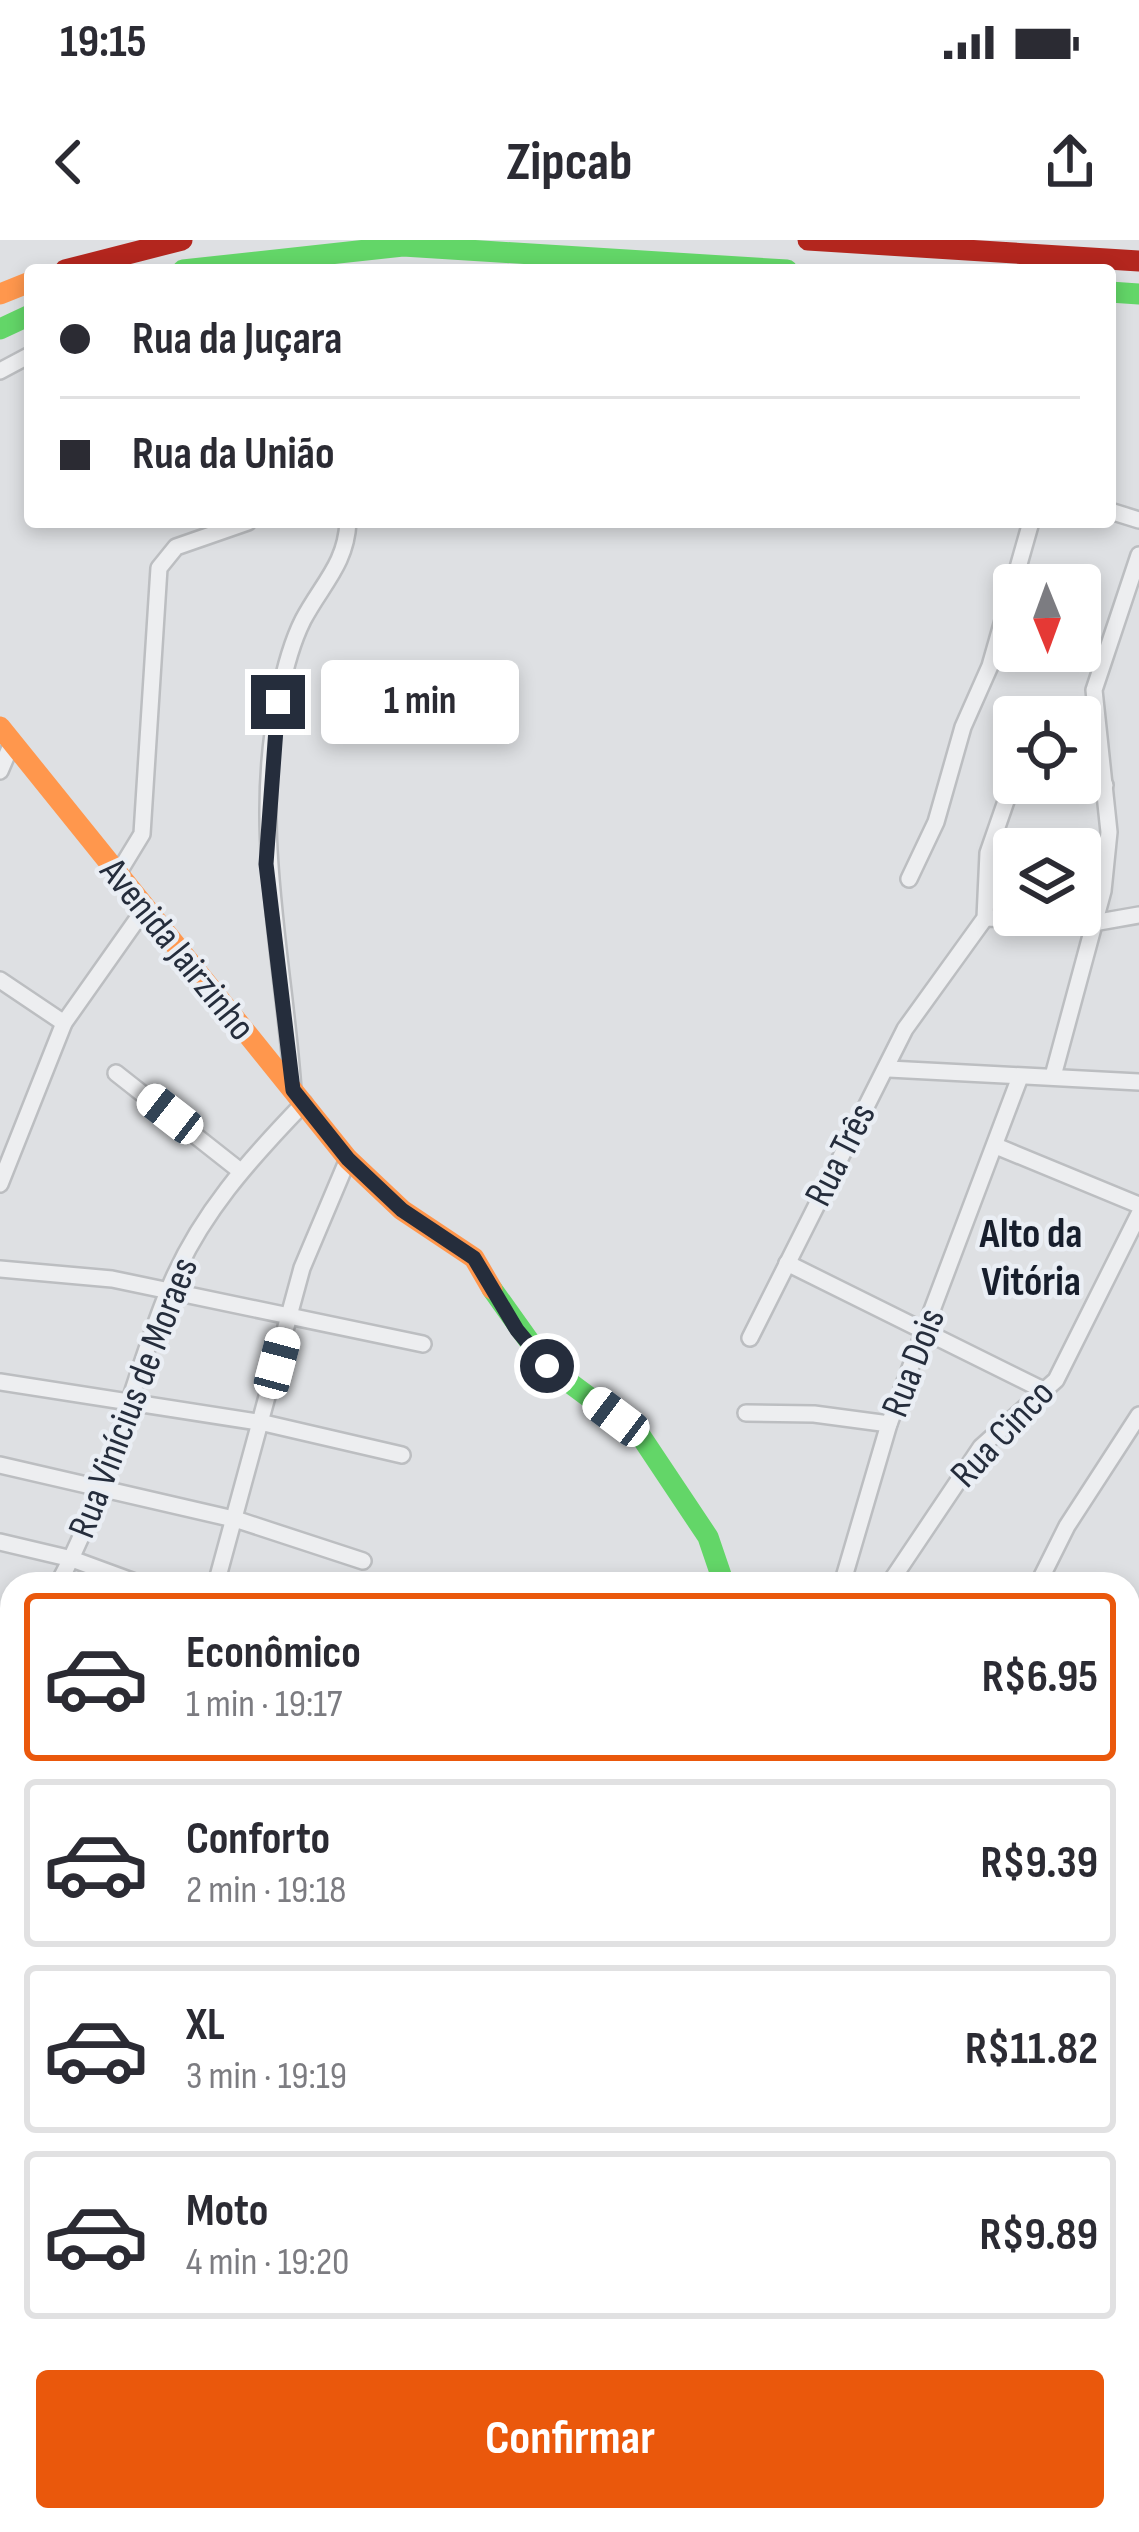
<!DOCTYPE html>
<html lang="pt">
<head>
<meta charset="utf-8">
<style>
  :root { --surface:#fff; --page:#f2f2f3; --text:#2b2b33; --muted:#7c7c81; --line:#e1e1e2; --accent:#ea580c }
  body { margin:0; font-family:"Sofia Sans Condensed",sans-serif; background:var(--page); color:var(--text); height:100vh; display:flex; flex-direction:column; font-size:45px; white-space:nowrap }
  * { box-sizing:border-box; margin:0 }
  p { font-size:39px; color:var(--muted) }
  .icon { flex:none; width:66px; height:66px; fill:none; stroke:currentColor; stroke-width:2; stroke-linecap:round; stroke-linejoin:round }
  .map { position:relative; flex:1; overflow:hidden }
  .details { position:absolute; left:0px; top:1332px; width:1140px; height:960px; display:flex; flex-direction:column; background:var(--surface); border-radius:36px 36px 0 0; box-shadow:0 6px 18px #0003 }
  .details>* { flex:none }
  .top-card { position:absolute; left:24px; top:24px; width:1092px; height:264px; border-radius:12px; box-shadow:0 6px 18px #0003; display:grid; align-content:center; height:264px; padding:0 36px; background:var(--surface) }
  .needle { width:78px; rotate:179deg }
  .controls { position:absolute; left:993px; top:324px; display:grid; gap:24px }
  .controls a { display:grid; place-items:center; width:108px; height:108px; border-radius:12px; background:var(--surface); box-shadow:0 6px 18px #0003; font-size:60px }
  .end { position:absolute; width:54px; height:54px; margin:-27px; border:15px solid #252d3c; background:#fff; box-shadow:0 0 0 6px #fff }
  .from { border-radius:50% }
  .bubble { position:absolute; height:84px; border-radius:12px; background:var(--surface); box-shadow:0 6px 18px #0003; font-size:39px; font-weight:700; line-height:84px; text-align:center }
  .car { position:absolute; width:36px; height:72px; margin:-36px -18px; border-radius:15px; box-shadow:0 0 9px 3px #0007; background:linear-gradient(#fff 24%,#345 0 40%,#fff 0 76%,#345 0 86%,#fff 0) }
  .top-card b { display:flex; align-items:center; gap:42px; height:114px; font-size:45px }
  .top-card b+b { border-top:3px solid var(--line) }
  .top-card i { width:30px; height:30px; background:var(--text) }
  ul { padding:21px 0 0; list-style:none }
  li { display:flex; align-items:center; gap:36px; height:168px; margin:0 24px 18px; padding:0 12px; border:6px solid var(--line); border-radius:12px }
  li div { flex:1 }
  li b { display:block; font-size:45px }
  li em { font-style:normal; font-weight:700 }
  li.active { border-color:var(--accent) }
  li>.icon { width:108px; height:108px; stroke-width:1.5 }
  .cta { display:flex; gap:24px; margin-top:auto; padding:24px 36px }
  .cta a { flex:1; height:138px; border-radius:12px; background:var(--accent); color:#fff; font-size:48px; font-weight:700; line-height:138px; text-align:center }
  .status { display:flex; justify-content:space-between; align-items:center; height:84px; padding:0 60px; background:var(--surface); direction:ltr }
  .status svg { height:33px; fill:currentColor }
  header { display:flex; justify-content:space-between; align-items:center; height:156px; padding:0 36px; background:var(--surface); font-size:54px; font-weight:700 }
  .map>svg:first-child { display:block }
</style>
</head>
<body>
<div class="status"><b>19:15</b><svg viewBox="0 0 49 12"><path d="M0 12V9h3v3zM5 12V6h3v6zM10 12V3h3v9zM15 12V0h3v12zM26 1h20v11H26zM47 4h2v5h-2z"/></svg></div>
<header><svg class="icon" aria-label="back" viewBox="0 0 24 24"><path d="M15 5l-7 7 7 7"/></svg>Zipcab<svg class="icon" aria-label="share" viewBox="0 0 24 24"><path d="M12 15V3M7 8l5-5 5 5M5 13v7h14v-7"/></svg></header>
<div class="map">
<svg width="1139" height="2292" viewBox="0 0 1139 2292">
  <defs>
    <pattern id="wetland-marsh" width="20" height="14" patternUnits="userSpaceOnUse" patternTransform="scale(3)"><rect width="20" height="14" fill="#ced7ce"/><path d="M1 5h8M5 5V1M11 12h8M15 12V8" fill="none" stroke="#b1b9b2"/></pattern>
  </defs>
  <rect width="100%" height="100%" fill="#dee0e3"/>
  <g fill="url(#wetland-marsh)">
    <path d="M0 1782 12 1783V2280H158L114 2292H0Z"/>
    <path d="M235 2280H477L468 2292H278Z"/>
  </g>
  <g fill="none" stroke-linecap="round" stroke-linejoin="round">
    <defs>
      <g id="street">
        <path d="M0 131 30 115"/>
        <path d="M1110 271 1139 280"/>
        <path d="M0 531 12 503"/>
        <path d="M1048 543 1105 545"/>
        <path d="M117 635 142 594 159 328 176 307 248 282"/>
        <path d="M909 639 936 582 963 487 990 426 1031 282"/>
        <path d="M985 678 1099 682 1139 675"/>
        <path d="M0 740 64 783"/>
        <path d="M889 829 1139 842"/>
        <path d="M116 833 239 930"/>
        <path d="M1053 836 1103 651 1109 592 1094 450 1139 315"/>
        <path d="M293 850C284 718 251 590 279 458 284 432 291 404 303 380 322 344 346 324 348 282"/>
        <path d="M996 906 1139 965"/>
        <path d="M0 944 64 783 143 671"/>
        <path d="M787 1023 1041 1149"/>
        <path d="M0 1029 112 1039 423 1104"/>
        <path d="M750 1098 905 789 985 678 988 613 1014 538"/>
        <path d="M0 1142 264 1183 402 1215"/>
        <path d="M746 1173 814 1174 889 1184"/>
        <path d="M0 1225 238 1280 363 1321"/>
        <path d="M0 1302 72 1319 140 1344"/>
        <path d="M58 1344C109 1250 129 1147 169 1049 199 975 250 919 304 863"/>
        <path d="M216 1344 302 1028 348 919"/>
        <path d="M842 1344 889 1184 1020 837"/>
        <path d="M889 1344 981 1207 1056 1140 1139 974"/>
        <path d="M1038 1344 1067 1286 1139 1175"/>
        <path d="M0 1392 12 1396"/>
        <path d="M0 1507 12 1455"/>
        <path d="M1128 1570 1139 1571"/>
        <path d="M0 1582 12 1583"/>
        <path d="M1128 1696 1139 1697"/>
        <path d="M1128 1825 1139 1826"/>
        <path d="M1128 1953 1139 1954"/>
        <path d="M1128 2082 1139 2083"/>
        <path d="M1128 2215 1139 2217"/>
        <path d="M782 2292 790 2280"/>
      </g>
    </defs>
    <use href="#street" stroke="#bcbec1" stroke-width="20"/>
    <use href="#street" stroke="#edeef0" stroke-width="15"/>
    <g stroke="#63d668" stroke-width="21">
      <path d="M183 30 403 6 787 30"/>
      <path d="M1110 52 1139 54"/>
      <path d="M0 89 30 75"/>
      <path d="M492 1049 547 1126 640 1195 708 1297 724 1344"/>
    </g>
    <g stroke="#ff974d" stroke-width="21">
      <path d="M0 54 30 42"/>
      <path d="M0 487 348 919 402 970 474 1018 492 1049"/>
    </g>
    <g stroke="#b3261e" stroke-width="21">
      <path d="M808 0 1139 21"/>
      <path d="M65 30 182 0"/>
      <path d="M1128 1434 1139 1433"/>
    </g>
  </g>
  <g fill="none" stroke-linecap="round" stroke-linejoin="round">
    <path stroke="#252d3c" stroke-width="15" d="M278 462 266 624 293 850 348 919 402 970 474 1018 517 1090 547 1126"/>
  </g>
  <g text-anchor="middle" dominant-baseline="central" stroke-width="9" stroke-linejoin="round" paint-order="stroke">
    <g font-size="39" fill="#252d3c" stroke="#eaeef4">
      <text transform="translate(177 710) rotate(51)">Avenida Jairzinho</text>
      <text transform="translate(841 915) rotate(-63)">Rua Três</text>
      <text transform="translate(914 1123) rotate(-69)">Rua Dois</text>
      <text transform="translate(134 1158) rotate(-69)">Rua Vinícius de Moraes</text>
      <text transform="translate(1003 1194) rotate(-47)">Rua Cinco</text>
    </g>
    <g font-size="42" font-weight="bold" fill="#171e2c" stroke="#eaeef4">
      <text x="1031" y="994">Alto da<tspan x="1031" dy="48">Vitória</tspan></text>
    </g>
  </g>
</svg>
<div class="controls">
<a><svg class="needle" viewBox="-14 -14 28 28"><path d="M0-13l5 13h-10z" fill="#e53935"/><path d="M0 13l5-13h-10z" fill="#7c7c81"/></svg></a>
<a><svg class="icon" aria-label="locate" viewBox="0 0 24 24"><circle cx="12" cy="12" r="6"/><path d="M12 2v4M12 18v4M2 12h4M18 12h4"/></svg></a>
<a><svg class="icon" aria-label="layers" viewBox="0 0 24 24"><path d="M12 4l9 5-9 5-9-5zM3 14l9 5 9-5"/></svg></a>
</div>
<i class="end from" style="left:547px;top:1126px"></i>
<i class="end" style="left:278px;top:462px"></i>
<div class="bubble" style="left:321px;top:420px;width:198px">1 min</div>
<i class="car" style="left:170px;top:874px;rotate:308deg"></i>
<i class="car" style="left:277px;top:1123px;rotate:15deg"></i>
<i class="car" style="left:616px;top:1177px;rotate:307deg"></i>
<div class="top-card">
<b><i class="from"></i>Rua da Juçara</b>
<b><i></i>Rua da União</b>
</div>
<section class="details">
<ul>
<li class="active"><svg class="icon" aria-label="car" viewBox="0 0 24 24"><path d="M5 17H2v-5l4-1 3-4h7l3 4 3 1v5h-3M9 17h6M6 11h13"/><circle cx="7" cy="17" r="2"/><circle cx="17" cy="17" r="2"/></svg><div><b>Econômico</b><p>1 min · 19:17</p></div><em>R$6.95</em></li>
<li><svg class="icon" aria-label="car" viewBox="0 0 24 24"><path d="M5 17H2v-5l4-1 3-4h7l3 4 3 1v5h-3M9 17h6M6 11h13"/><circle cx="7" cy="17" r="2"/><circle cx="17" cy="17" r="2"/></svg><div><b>Conforto</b><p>2 min · 19:18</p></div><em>R$9.39</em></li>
<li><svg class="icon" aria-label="car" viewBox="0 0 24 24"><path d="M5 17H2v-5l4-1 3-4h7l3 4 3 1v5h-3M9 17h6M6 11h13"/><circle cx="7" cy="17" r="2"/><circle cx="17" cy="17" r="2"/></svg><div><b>XL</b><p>3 min · 19:19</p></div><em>R$11.82</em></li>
<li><svg class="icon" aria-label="car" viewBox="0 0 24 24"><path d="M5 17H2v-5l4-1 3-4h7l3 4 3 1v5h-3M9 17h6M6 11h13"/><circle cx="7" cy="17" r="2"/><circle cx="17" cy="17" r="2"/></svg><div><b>Moto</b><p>4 min · 19:20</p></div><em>R$9.89</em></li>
</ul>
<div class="cta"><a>Confirmar</a></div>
</section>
</div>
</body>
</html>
